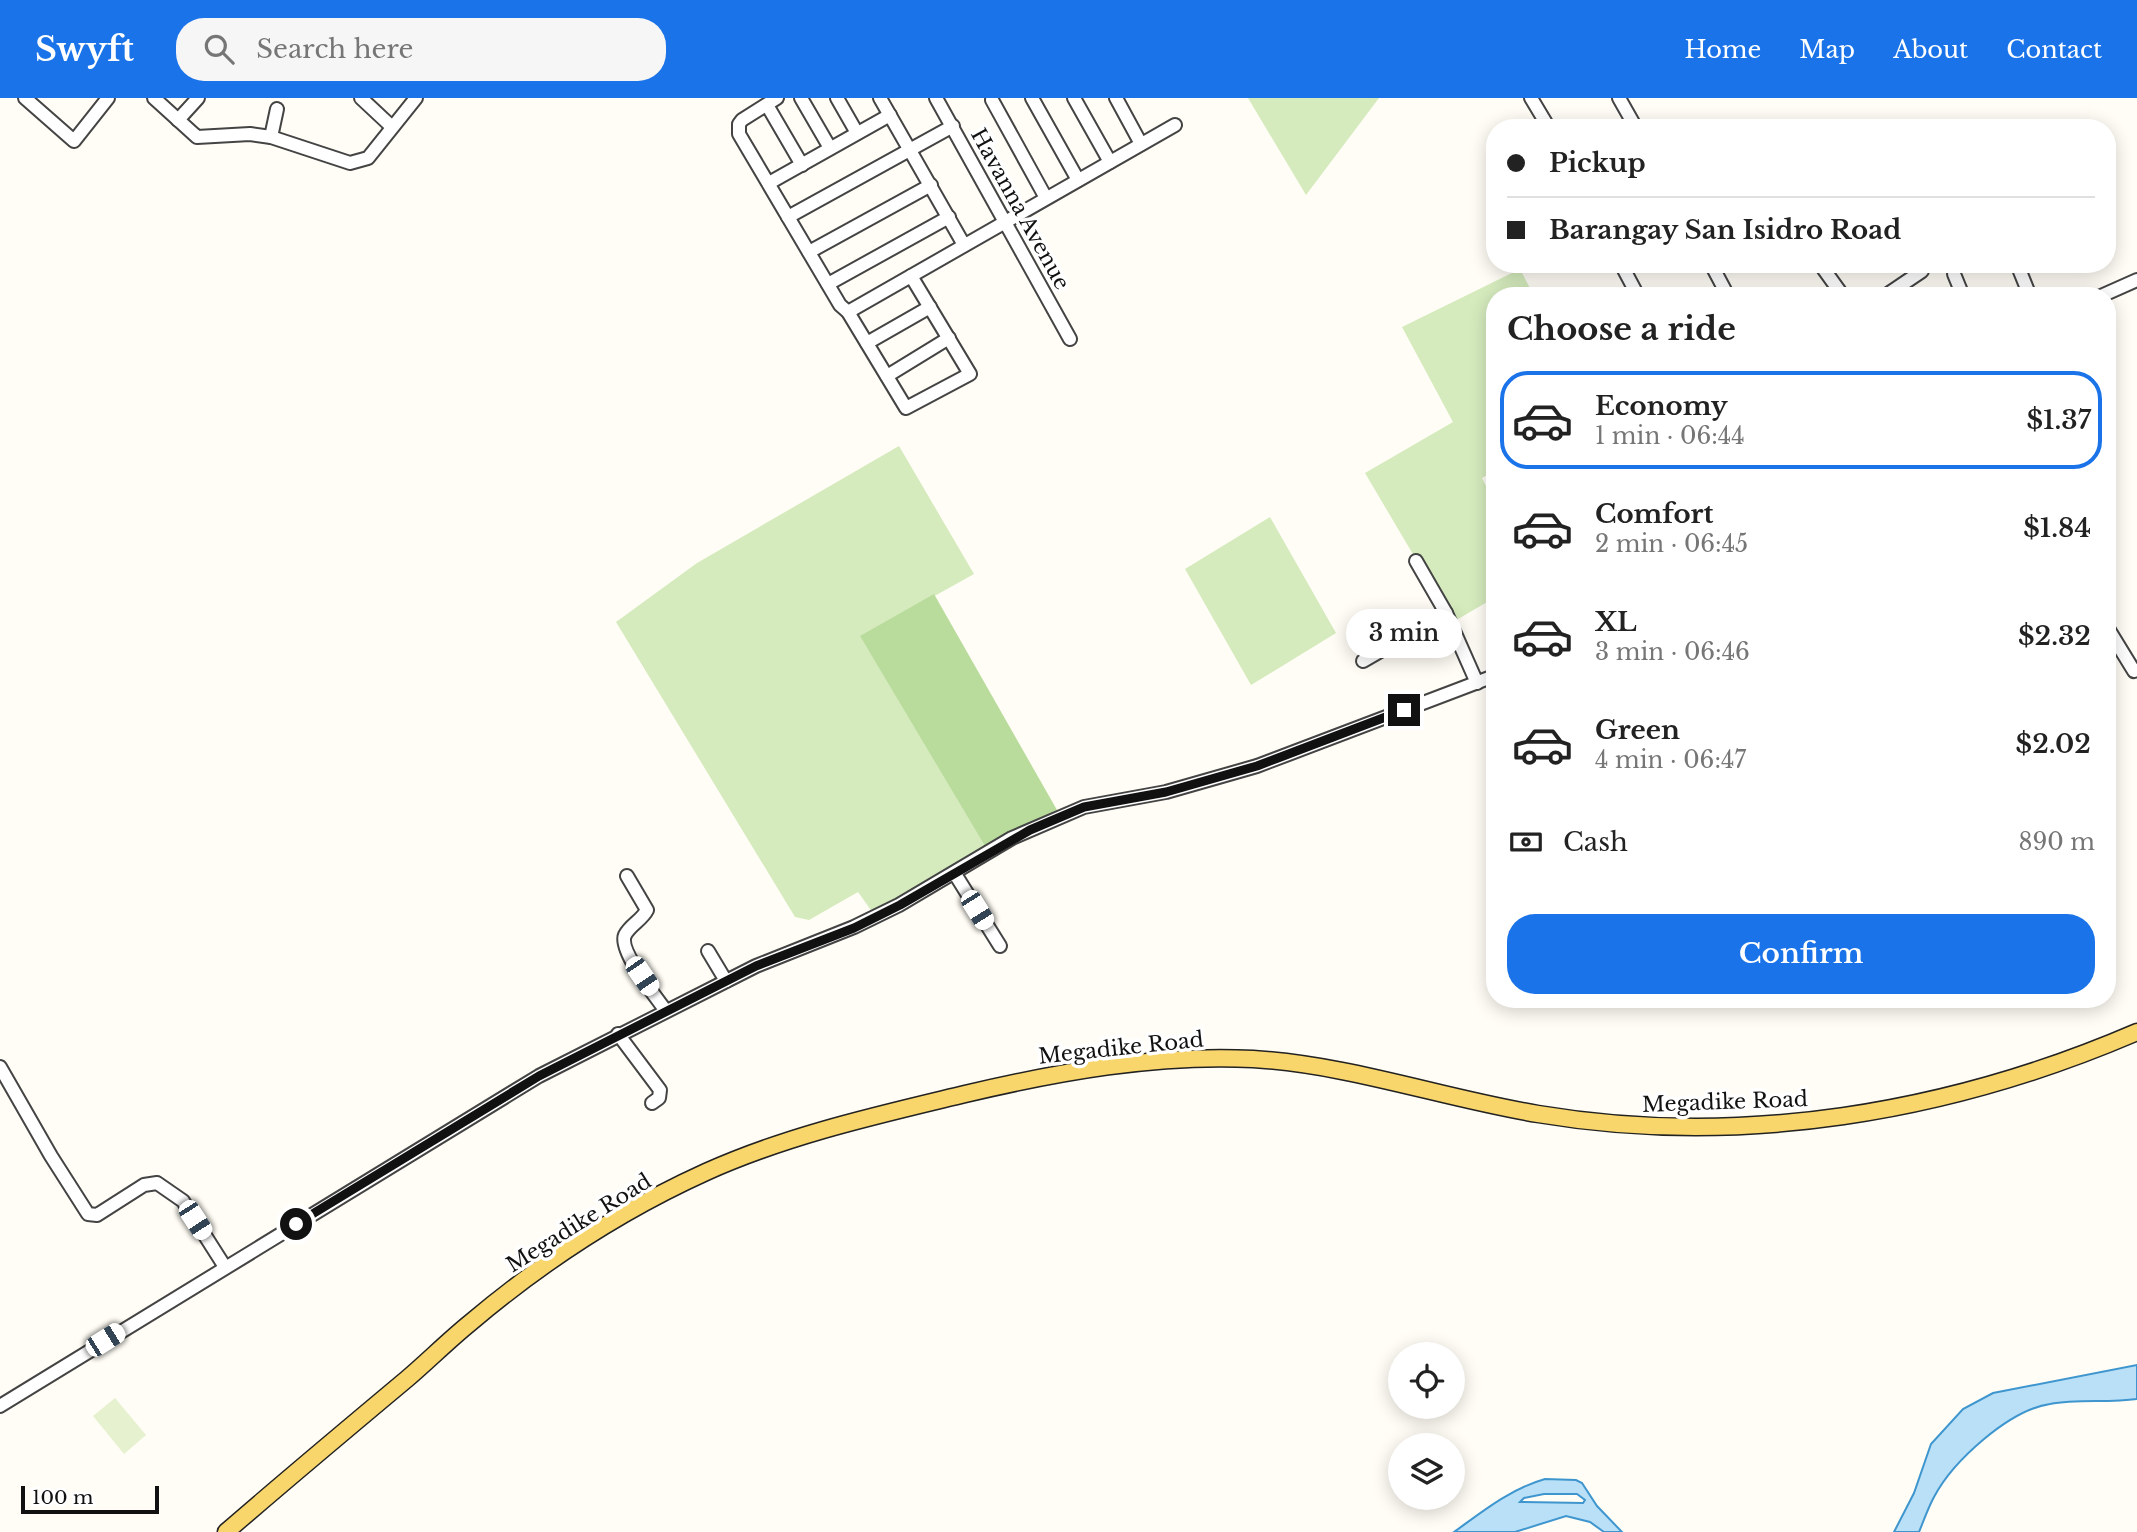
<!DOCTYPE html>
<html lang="en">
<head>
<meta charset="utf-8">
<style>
  :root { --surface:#fff; --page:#f6f6f6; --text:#222; --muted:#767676; --line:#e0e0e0; --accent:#1a73e8 }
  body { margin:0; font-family:"Libre Baskerville",serif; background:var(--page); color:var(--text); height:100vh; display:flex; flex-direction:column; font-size:26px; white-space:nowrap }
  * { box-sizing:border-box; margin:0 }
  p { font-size:23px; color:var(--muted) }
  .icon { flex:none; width:38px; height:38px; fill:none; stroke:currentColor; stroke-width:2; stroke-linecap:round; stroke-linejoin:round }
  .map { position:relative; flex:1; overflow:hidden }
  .panel { position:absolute; left:1486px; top:189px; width:630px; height:721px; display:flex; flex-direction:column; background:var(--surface); border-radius:28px; box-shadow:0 4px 18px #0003 }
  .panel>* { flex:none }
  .banner { position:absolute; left:1486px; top:21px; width:630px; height:154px; border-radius:28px; box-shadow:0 4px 18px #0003; display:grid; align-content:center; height:154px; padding:0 21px; background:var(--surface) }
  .controls { position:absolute; left:1388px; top:1244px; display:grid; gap:14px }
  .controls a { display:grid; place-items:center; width:77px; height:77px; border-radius:50%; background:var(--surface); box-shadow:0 4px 18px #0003; font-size:35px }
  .scale { position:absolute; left:21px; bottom:18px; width:138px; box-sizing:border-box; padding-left:7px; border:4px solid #111; border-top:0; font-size:19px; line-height:24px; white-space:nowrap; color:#111; -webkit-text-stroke:5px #fff; paint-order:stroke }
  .end { position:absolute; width:32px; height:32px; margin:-16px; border:9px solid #111; background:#fff; box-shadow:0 0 0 4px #fff }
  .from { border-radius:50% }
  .bubble { position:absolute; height:49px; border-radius:24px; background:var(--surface); box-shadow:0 4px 18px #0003; font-size:23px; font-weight:600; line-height:49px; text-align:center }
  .car { position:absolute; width:21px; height:42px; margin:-21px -10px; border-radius:9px; box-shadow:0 0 5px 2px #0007; background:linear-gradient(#fff 24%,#345 0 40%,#fff 0 76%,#345 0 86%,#fff 0) }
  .banner b { display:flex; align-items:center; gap:24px; height:66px; font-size:26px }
  .banner b+b { border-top:2px solid var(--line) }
  .banner i { width:18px; height:18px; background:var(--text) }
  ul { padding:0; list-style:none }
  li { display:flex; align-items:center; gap:21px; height:98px; margin:0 14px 10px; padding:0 7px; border:4px solid transparent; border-radius:28px }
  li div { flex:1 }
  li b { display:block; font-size:26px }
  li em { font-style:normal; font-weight:600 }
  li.selected { border-color:var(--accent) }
  li>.icon { width:63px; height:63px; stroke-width:1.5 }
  h2 { padding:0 21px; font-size:32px; line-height:84px }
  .pay { display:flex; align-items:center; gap:18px; height:77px; padding:0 21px; font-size:26px }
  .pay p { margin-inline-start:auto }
  .action { display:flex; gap:14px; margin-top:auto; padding:14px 21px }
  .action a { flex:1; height:80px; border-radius:28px; background:var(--accent); color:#fff; font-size:28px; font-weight:600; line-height:80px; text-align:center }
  header { display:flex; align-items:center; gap:42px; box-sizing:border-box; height:98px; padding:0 35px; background:var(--accent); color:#fff }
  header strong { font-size:33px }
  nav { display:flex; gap:38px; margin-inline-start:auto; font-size:24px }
  .search { width:490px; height:63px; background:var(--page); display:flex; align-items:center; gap:18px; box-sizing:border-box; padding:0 24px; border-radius:28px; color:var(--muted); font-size:26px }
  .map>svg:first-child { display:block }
</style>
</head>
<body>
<header>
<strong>Swyft</strong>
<div class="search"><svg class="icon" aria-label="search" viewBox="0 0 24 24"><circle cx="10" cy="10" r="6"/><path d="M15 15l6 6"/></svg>Search here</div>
<nav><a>Home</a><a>Map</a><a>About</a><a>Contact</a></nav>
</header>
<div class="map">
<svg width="2137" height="1434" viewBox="0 0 2137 1434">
  <rect width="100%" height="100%" fill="#fffdf5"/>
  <g fill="#d5ebbd">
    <path d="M1248 0H1379L1306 97Z"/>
    <path d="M1520 171 1534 198H1494V373L1482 380 1494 404V500L1453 524 1365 375 1453 324 1402 229Z"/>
    <path d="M899 348 974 476 861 539 986 750 873 815 858 794 809 822 795 819 616 524 697 465Z"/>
    <path d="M1270 419 1336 535 1251 587 1185 471Z"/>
  </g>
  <path fill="#b9dc9c" d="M934 496 1057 712 986 750 860 538Z"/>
  <path fill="#e6f2cf" d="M115 1300 146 1337 124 1356 93 1318Z"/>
  <g fill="#b9e0f7" stroke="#3f96cf" stroke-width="2" fill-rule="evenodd">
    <path d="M2137 1267V1301C2108 1305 2078 1301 2050 1306 2009 1312 1953 1363 1934 1399 1928 1410 1924 1422 1919 1434H1894L1914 1395 1931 1346 1963 1311 1993 1295Z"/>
    <path d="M1545 1381 1576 1382 1582 1385 1597 1408 1622 1434H1604L1590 1424 1566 1418 1515 1434H1454C1483 1413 1510 1391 1545 1381ZM1544 1396H1577L1585 1402 1583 1405 1520 1404 1524 1400Z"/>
  </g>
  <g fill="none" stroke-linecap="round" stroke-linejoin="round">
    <defs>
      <g id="minor">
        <path d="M25 0 74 43 108 0"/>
        <path d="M154 0 197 39 250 36 271 39 350 65 368 60 416 0"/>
        <path d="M361 0 392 29"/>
        <path d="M777 0 742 22 739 26V36L840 207 848 214 906 310 970 276 911 178"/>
        <path d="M801 0 830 50"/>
        <path d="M837 0 857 35"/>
        <path d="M880 0 964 147"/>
        <path d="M936 0 1070 241"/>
        <path d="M1032 0 1078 82"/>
        <path d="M1074 0 1110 64"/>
        <path d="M1116 0 1141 46"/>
        <path d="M1531 0 1549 30"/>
        <path d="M1619 0 1636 30"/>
        <path d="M992 2 1046 100"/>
        <path d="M767 7 802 67"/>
        <path d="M178 22 198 0"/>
        <path d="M271 39 277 11"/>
        <path d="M769 85 890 17"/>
        <path d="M788 119 953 28"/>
        <path d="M809 154 931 87"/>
        <path d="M1621 166 1638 198"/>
        <path d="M1711 166 1728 198"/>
        <path d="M1820 166 1843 198"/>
        <path d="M2017 166 2030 198"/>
        <path d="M1954 176 1963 198"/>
        <path d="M828 186 949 119"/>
        <path d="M1885 198 1922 173"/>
        <path d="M2101 198 2137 182"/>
        <path d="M848 214 1175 27"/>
        <path d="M867 245 930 209"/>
        <path d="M887 278 949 240"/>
        <path d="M1416 463 1446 515 1477 585"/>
        <path d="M2107 529 2134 573 2137 572"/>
        <path d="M1363 563 1446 515"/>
        <path d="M955 776 1000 848"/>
        <path d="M627 778 647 812C642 822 630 827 625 837 618 852 656 899 666 913"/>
        <path d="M708 853 726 883"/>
        <path d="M618 936 660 992 659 1000 652 1005"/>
        <path d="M0 969 51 1058 88 1116 97 1117 144 1087 157 1085 183 1103 225 1169"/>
        <path d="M0 1308 539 978 756 868 854 829 899 807 1012 740 1084 709 1166 694 1257 668 1494 578"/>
      </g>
      <path id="major" d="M226 1434C286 1382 347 1331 408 1280 429 1262 449 1242 470 1225 541 1165 622 1112 706 1074 788 1037 878 1017 965 996 1058 974 1157 956 1253 961 1351 967 1442 1000 1538 1016 1741 1050 1949 1015 2137 934"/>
    </defs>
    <use href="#minor" stroke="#444" stroke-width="16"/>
    <use href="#major" stroke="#222" stroke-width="19"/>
    <use href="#minor" stroke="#fff" stroke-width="12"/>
    <use href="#major" stroke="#f9d66b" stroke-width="16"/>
  </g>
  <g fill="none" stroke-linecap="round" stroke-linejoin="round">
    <path stroke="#111" stroke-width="9" d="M296 1126 539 978 756 868 854 830 900 807 1030 732 1084 709 1166 694 1257 668 1404 612"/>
  </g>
  <g text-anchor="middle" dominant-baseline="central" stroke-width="7" stroke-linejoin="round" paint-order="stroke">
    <g font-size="21" fill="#111" stroke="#fff">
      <text transform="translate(1020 111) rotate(61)">Havanna Avenue</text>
      <text transform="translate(1121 950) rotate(-6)">Megadike Road</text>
      <text transform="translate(1725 1004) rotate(-2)">Megadike Road</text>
      <text transform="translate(579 1125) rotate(-32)">Megadike Road</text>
    </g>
  </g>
</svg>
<div class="controls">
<a><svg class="icon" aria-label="locate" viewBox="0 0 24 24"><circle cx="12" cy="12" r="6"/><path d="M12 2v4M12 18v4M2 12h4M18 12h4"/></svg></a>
<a><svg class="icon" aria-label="layers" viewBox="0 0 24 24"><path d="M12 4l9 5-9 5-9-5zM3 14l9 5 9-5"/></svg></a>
</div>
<div class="scale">100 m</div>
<i class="end from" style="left:296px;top:1126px"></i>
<i class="end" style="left:1404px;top:612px"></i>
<div class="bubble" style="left:1346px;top:511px;width:116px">3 min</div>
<i class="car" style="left:977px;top:812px;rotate:148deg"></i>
<i class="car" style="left:642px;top:878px;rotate:146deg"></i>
<i class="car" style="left:195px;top:1122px;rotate:147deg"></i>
<i class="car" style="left:105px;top:1242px;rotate:58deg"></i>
<div class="banner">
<b><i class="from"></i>Pickup</b>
<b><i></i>Barangay San Isidro Road</b>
</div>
<section class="panel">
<h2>Choose a ride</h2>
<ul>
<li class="selected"><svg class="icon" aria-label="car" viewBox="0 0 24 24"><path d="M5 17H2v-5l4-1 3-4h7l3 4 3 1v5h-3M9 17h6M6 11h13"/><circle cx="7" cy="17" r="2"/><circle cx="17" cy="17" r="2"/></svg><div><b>Economy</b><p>1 min · 06:44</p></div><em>$1.37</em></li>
<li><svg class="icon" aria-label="car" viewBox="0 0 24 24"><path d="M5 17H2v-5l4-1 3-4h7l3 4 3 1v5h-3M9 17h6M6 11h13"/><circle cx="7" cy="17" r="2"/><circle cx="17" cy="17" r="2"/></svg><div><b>Comfort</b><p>2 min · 06:45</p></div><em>$1.84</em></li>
<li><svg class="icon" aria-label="car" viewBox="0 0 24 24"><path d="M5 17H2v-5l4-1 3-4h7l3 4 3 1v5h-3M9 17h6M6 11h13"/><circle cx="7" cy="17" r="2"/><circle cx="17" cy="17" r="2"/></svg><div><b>XL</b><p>3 min · 06:46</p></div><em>$2.32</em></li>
<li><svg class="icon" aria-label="car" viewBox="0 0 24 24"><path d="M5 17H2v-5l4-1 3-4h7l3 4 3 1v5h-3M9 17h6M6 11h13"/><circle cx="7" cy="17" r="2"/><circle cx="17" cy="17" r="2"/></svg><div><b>Green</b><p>4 min · 06:47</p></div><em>$2.02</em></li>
</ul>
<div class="pay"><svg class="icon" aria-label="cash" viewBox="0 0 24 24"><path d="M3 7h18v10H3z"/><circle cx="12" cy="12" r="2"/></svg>Cash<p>890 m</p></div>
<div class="action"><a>Confirm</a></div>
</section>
</div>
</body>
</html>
